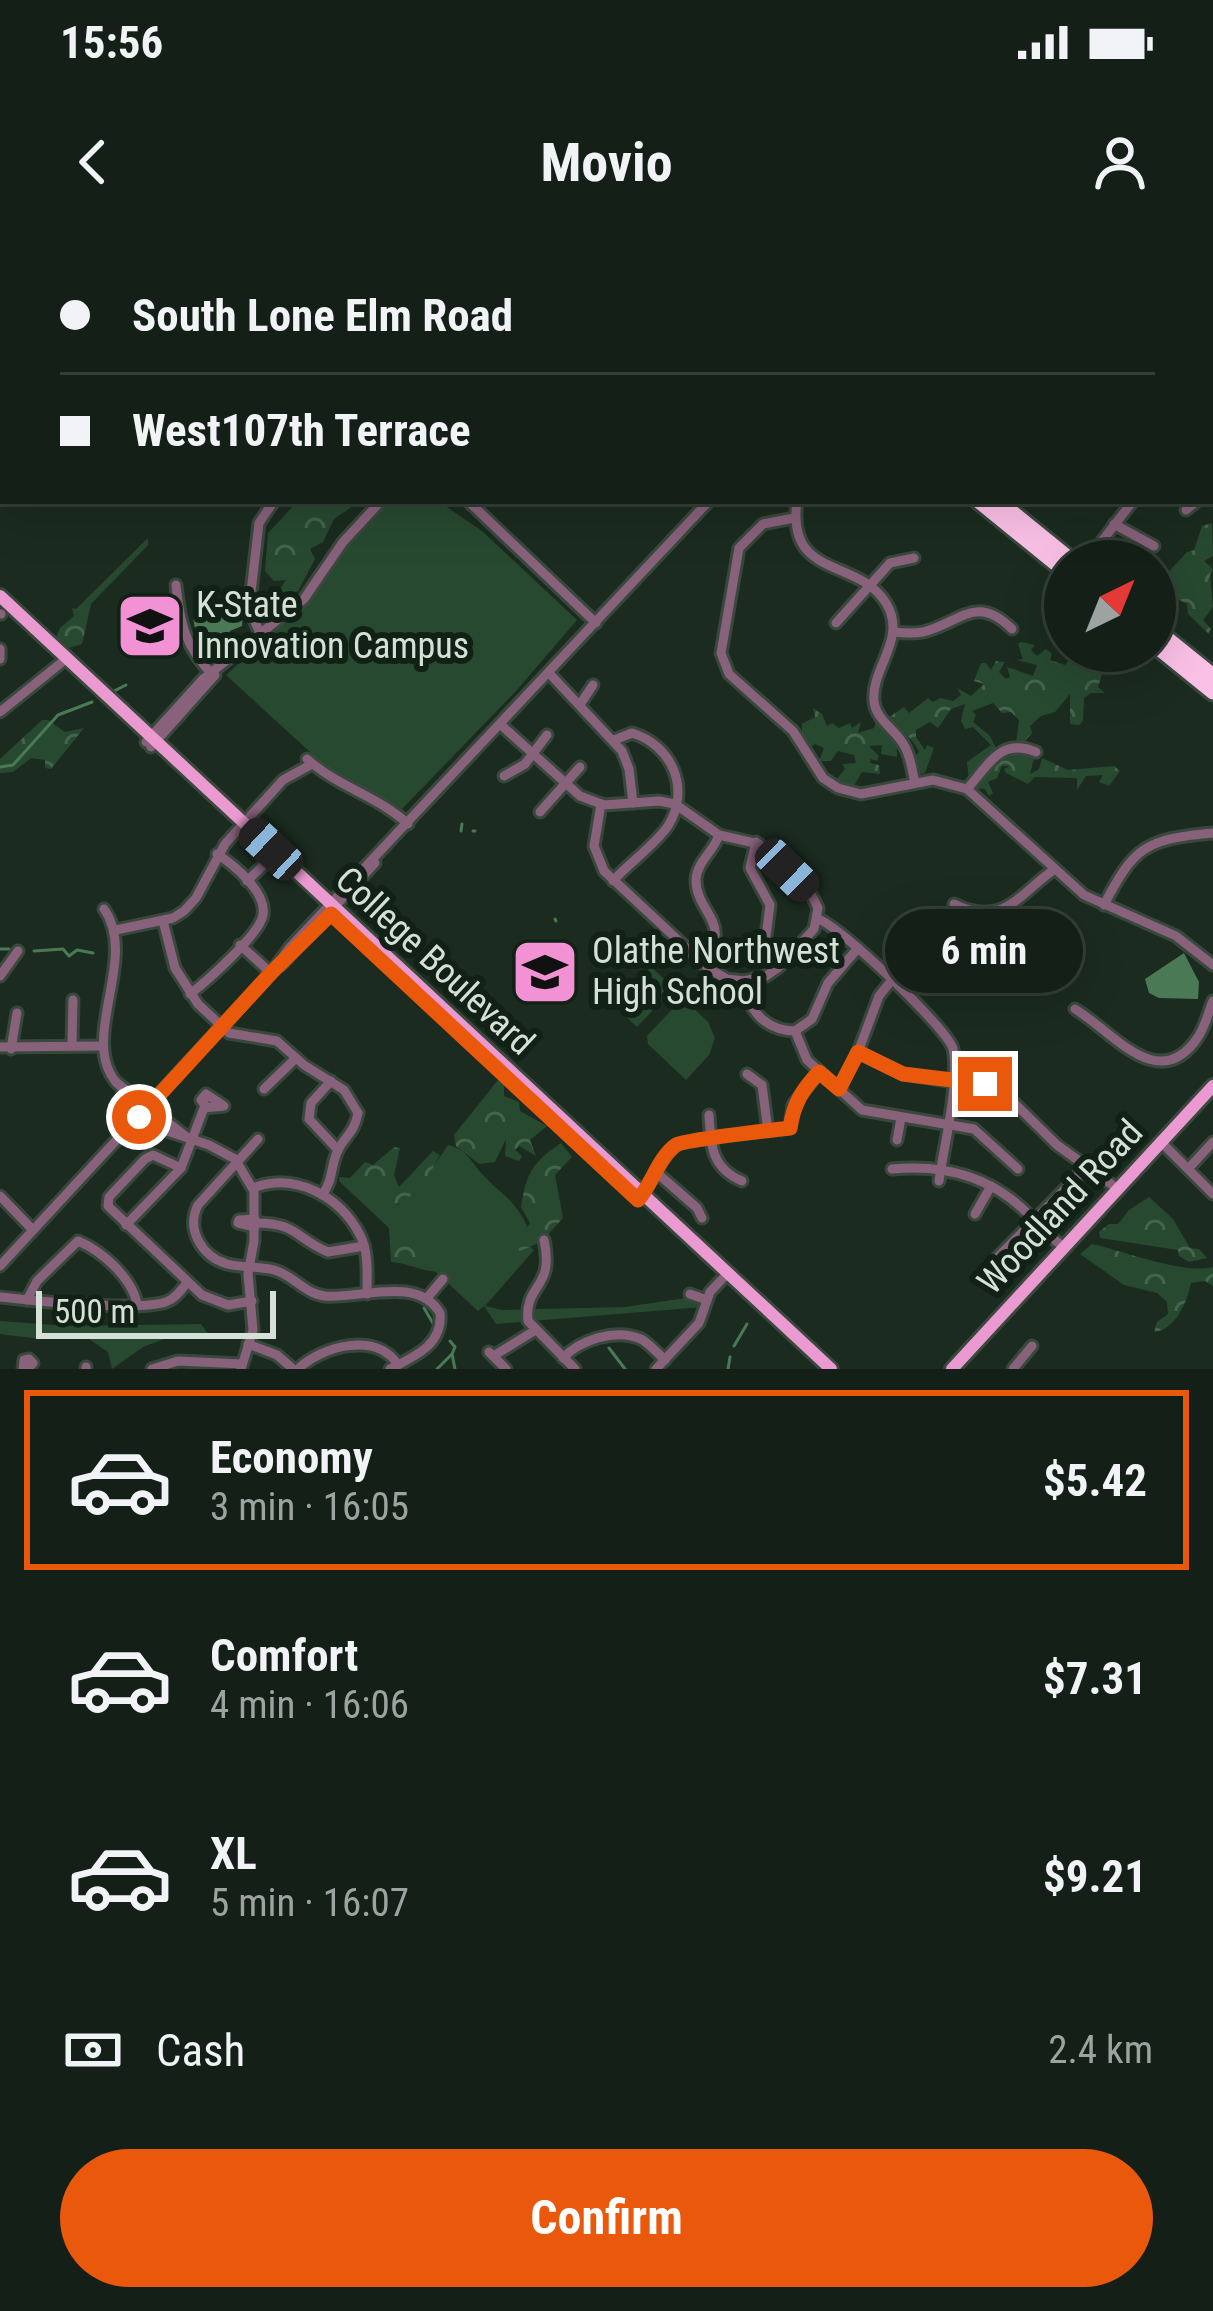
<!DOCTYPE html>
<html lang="en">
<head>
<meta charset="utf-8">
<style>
  :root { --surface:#142017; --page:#212d24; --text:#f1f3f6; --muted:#9da3a1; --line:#333e36; --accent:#ea580c }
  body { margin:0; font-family:"Roboto Condensed",sans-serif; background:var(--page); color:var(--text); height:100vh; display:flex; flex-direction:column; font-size:45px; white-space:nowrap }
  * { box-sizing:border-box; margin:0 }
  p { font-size:39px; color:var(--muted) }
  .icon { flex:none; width:66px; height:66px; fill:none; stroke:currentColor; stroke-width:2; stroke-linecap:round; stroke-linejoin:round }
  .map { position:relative; height:1129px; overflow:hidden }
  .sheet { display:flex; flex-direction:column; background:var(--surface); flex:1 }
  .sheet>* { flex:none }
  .hud { position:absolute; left:0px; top:0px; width:1215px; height:264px; box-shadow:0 12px 48px #0002,0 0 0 3px var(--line); display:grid; align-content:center; height:264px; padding:0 60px; background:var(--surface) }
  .needle { width:78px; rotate:43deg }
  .controls { position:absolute; left:1044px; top:300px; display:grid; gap:24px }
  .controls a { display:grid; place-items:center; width:132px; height:132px; border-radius:50%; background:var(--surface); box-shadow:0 12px 48px #0002,0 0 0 3px var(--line); font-size:60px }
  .scale { position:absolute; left:36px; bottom:30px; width:240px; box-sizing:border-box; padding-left:12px; border:6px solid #d5e0d7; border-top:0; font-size:33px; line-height:42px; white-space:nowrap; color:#d5e0d7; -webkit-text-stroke:9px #122115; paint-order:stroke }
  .end { position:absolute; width:54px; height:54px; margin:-27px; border:15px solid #ea580c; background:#fff; box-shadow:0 0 0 6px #fff }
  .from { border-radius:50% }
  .bubble { position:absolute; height:84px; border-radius:42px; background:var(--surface); box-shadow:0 12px 48px #0002,0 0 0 3px var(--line); font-size:39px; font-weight:700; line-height:84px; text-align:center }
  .car { position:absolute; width:36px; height:72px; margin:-36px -18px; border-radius:15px; box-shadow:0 0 9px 3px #0007; background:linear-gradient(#222 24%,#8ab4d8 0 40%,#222 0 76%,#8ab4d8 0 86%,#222 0) }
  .hud b { display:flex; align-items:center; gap:42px; height:114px; font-size:45px }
  .hud b+b { border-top:3px solid var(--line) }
  .hud i { width:30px; height:30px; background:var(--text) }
  ul { padding:21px 0 0; list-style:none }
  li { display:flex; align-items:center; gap:36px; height:180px; margin:0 24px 18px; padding:0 36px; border:6px solid transparent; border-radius:0px }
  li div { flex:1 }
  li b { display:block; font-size:45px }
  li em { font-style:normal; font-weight:700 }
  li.current { border-color:var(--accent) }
  li>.icon { width:108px; height:108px; stroke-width:1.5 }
  .pay { display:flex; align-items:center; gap:30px; height:132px; padding:0 60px; font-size:45px }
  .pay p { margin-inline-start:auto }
  .cta { display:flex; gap:24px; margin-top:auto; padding:24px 60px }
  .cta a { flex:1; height:138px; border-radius:72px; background:var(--accent); color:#fff; font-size:48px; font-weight:700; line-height:138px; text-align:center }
  .status { display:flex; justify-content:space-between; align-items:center; height:84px; padding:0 60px; background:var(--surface); direction:ltr }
  .status svg { height:33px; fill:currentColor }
  header { display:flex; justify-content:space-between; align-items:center; height:156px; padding:0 60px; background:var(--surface); font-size:54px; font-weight:700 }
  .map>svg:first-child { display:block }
</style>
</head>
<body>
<div class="status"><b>15:56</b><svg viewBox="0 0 49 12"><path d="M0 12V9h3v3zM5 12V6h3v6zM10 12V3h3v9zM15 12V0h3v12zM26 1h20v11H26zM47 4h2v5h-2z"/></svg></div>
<header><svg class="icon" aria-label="back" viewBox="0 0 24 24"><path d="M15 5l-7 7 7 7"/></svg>Movio<svg class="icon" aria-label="person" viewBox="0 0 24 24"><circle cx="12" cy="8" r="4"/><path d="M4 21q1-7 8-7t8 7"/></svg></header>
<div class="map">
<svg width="1213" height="1129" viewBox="0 0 1213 1129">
  <defs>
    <pattern id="forest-crowns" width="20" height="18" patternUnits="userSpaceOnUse" patternTransform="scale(3)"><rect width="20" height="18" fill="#274930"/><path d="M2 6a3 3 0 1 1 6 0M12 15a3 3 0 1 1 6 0" fill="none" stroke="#45634d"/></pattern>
  </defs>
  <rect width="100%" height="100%" fill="#1b2b1f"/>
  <g fill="#274930">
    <path d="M391 261H438L482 291 577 380 517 450 402 569 334 534 226 435 304 364 343 307Z"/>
    <path d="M651 727 674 748 637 787 615 766Z"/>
    <path d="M683 758 708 782 715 798 709 815 686 840 648 804 647 796Z"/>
    <path d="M448 905C467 909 471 922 483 935 502 955 514 959 527 986L521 997 534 1010 485 1066 502 1070 625 1067 686 1058 704 1064 703 1067 496 1084 484 1066 478 1071 394 993 391 971 421 945Z"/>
    <path d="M0 1081 69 1086 201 1084 212 1099H164L143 1107 112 1129 108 1112 89 1099H40L0 1094Z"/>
  </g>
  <g fill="url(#forest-crowns)">
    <path d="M298 261H360L334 279 323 302 310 309 315 319 298 351 282 360 278 352 286 340 274 341 265 331 268 293Z"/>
    <path d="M1212 283 1213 316 1204 321 1213 329 1210 335 1213 367 1203 380 1211 389 1209 394 1188 374 1187 364 1157 348 1155 336 1164 337 1187 312 1194 310 1202 286Z"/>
    <path d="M148 298V305L91 364 82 404 69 408 55 400 60 388 74 376 72 368 76 369Z"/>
    <path d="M1021 402 1035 405 1031 410 1037 416 1046 409 1052 414 1050 420 1065 425 1070 419H1088L1097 411H1125L1136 416 1134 425 1116 421 1105 425 1098 447 1105 453H1091L1084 458 1083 481 1079 485 1070 484V454L1055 472 1041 476 1030 486 1032 493 1023 503H1016L1019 480 1011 472 1002 473 993 463 972 471 976 475 973 482 990 496 997 510 983 526 975 528 969 541 967 522 991 505 973 487 965 489 961 481 965 464 951 469 938 488 930 482 916 490V497L925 510 927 505 934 508 925 533 921 534 913 518 919 512C914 499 897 488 889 477L904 467 909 473 928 458 933 462 940 458 953 461 961 455 957 448 971 456 984 444 974 441 981 423H986L991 430 996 421 1005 422 999 432 1006 439 1010 437 1007 427 1033 436 1037 425 1017 420 1023 419 1018 404Z"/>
    <path d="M813 468 822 474 827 486 832 483 839 488 850 483 852 488 861 482 858 493 874 488 877 478 882 487 896 496 897 517 881 514 882 505 869 506 879 516 877 521 871 519 870 523 879 525 880 534 862 532 852 549 840 545 836 540 845 529 842 524 856 523 854 515 838 511 831 521H819L824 508 815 504 810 508 808 500 802 498V484L815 477Z"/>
    <path d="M42 480H48L65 492 84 488 51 529 45 528V520L31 518 13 532 0 533V519Z"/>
    <path d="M1020 509 1034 518 1030 534 1039 529 1042 518 1068 530 1114 526 1120 531 1109 546 1099 542 1103 535 1086 536 1077 550V538L1035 537 1028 544 1006 533 1004 529 1010 526H1002L997 538 988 542 993 553 989 556 985 549 971 548 1004 511 1016 512 1012 517Z"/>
    <path d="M498 840 504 844V856L519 862 520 871 547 886 530 900 536 916 519 906 515 910 522 916 519 921 505 916 506 899 495 922 479 924 456 906 454 895Z"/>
    <path d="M561 903 572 917 555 935 563 978 541 1002 520 1011 504 996 510 988 522 994 530 983 521 967C526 932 534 921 561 903Z"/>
    <path d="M394 907 400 908 394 935 399 947 433 911 440 915 422 948 397 965 394 980 444 1031C426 1034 410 1023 391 1022L389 988 339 941V937L350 938 365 922 373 925Z"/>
    <path d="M1149 957 1173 979 1190 1008 1199 1009 1207 1018 1189 1022 1179 1016 1178 1010 1100 998 1099 992 1109 984H1118L1129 970Z"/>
    <path d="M1092 1004C1124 1011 1184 1035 1213 1027V1046L1205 1041 1191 1043C1187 1063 1175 1090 1154 1092L1157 1082 1168 1074 1167 1062 1157 1053 1124 1045 1080 1014Z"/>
  </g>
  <g fill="#4a7a55">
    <path d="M230 366 243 371 242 386 230 391 224 408 212 415 198 405 193 378 206 371 220 378Z"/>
    <path d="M1184 713 1199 742 1198 759 1159 758 1149 753 1145 739Z"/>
  </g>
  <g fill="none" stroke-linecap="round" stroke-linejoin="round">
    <g stroke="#4a7a55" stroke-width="3">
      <path d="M112 452 126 445"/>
      <path d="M0 527 13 525 58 475 92 462"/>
      <path d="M461 591 462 584"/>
      <path d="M473 591H475"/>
      <path d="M555 679 556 681"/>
      <path d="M0 709H9"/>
      <path d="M34 711 63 709 69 716 77 710 93 713"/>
      <path d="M481 764V766"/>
      <path d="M424 1068 434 1085"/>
      <path d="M450 1101 455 1107 452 1114"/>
      <path d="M734 1106 747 1084"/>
      <path d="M609 1108 625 1129"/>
      <path d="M437 1129 452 1114 455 1129"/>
      <path d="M728 1129 730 1117"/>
    </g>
    <defs>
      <g id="minor">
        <path d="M671 0 674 3"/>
        <path d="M737 0 740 3"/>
        <path d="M1017 0 1019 3"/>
        <path d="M953 3 956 0"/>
        <path d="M1212 79H1213"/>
        <path d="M1212 124 1213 125"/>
        <path d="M1212 170 1213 171"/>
        <path d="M1212 206H1213"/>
        <path d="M1212 239 1213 236"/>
        <path d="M468 261 596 383"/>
        <path d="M797 261C786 340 858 317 886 363 908 399 871 427 874 461 876 481 897 490 905 507 911 518 912 531 915 543"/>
        <path d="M1186 270 1197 261"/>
        <path d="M794 278 763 284 739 308 721 413 729 434 793 491 823 538 838 548 861 554 933 540 967 549 1084 655 1176 696 1213 725"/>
        <path d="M1114 284 1154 306"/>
        <path d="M1099 311 1102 301 1133 261"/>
        <path d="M176 345C180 383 185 408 214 436"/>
        <path d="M0 374H1"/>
        <path d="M836 383 890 323 914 318"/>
        <path d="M893 392C903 393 913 394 923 392 960 383 976 353 1012 389"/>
        <path d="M261 395 249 369 259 283 274 261"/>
        <path d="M0 409V419"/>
        <path d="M549 433 622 511 629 529 633 563"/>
        <path d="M581 463 593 445"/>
        <path d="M0 472 61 423"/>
        <path d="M501 485 580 556 604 565 659 561 675 564 719 595 759 604 811 654 818 668 814 689 779 727 766 736 744 741"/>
        <path d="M146 502 203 439 304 359 343 302 381 261"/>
        <path d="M151 507 215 435"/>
        <path d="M307 519C338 547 378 556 408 584"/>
        <path d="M504 536 525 524 547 495"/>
        <path d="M967 549C989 525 1000 497 1036 512"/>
        <path d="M601 564 594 606 604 631 709 729 727 739 744 741C746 769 766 791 795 791L807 820 862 870 974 889 1018 929"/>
        <path d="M540 572 580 527"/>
        <path d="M756 602 750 628 770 665 765 704 774 730"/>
        <path d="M247 641 271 618"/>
        <path d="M613 641C629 623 654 606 668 586 691 549 672 505 632 493L614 500"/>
        <path d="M954 664C1004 689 1019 653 1055 629"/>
        <path d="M1104 665C1134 607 1145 599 1213 593"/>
        <path d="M104 669C139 718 79 798 116 842"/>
        <path d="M818 679C839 685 948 789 953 809 960 843 944 905 939 941"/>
        <path d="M163 681 175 728 198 764 229 793 277 801 304 825 344 850 358 873"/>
        <path d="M116 690 173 678 184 671 196 658 225 604 283 540 312 524"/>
        <path d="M240 705 271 733"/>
        <path d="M700 721C737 685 695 673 696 639 697 622 714 611 719 595"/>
        <path d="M281 725 375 623"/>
        <path d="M0 736 18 711"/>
        <path d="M190 754C207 741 260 694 263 675 267 652 234 625 217 614"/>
        <path d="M1075 769C1112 791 1159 856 1198 797 1205 787 1208 773 1213 761"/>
        <path d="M795 791 812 779 828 743 858 708"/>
        <path d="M72 804 73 760"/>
        <path d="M0 807 102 806"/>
        <path d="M11 809 17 773"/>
        <path d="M858 812 879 756 891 741"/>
        <path d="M747 834 762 845 768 891"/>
        <path d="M331 841 311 863 309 879 338 910"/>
        <path d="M264 849 296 818"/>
        <path d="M839 849 858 812 903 834 1000 849 1057 905 1118 949"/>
        <path d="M709 875C711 905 711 928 742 941"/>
        <path d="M188 898 116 842 164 890 209 905 235 919 254 951V1001L248 1034 253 1090 241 1129"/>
        <path d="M258 899 198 965C186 989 201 1016 227 1024 243 1028 259 1026 274 1030 293 1035 305 1054 325 1056 361 1059 417 1035 440 1073 443 1105 415 1116 390 1129"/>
        <path d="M897 900 901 878"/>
        <path d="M1161 902 1213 954"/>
        <path d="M181 928 153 915 145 919 109 957 108 966 202 1055 228 1065 252 1061"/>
        <path d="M892 929C945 924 993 937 1030 976 1041 987 1051 1000 1065 1007"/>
        <path d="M1188 929 1213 902"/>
        <path d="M657 933 697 968 702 978"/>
        <path d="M253 948C295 932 340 956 360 995 369 1012 367 1036 367 1054"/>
        <path d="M322 955C334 940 330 924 339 908 347 895 355 890 358 873"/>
        <path d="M0 956 33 990"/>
        <path d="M638 960C653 944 659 918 676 905 684 900 772 890 790 888L793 865 819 832"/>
        <path d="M975 974 991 946"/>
        <path d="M255 983C299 983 294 998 328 1012L364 1006"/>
        <path d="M126 985 181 928 204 868 224 866 206 854 201 860 206 866"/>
        <path d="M255 987 238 983 239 980 255 979"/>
        <path d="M544 1000C555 1050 524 1043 528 1081L575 1129"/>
        <path d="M993 1022 1077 937 1084 924"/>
        <path d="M0 1026 271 733 290 707 709 261"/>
        <path d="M690 1054 707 1060"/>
        <path d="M0 1057C36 1061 134 1072 166 1062 175 1059 181 1050 187 1043"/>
        <path d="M427 1058 443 1039"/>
        <path d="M27 1060 37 1041 78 1001C102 1011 131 1037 137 1063"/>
        <path d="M248 1104 277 1115 293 1129"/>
        <path d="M489 1112 506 1129"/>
        <path d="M495 1115 534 1091"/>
        <path d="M563 1118C580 1100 615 1088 641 1099 650 1104 657 1113 665 1120"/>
        <path d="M23 1129 24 1120 29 1119 33 1123 28 1129"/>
        <path d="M86 1129V1127"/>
        <path d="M152 1129 178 1121 242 1124"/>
        <path d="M298 1129C322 1106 377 1091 398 1125"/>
        <path d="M656 1129 699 1083 710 1052 727 1034"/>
        <path d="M1013 1129 1032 1106"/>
      </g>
      <g id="major">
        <path d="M0 356 831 1129"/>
        <path d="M952 1129 1213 846"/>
      </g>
      <g id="highway">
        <path d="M695 0 699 3"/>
        <path d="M714 0 717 3"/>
        <path d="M979 261 1065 331"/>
        <path d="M998 261 1072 321"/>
        <path d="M1155 389 1213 436"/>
        <path d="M1155 405 1213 452"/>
      </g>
    </defs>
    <use href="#minor" stroke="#39483c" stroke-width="15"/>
    <use href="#major" stroke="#39483c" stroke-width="18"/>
    <use href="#highway" stroke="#39483c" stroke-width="21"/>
    <use href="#minor" stroke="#88617b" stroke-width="9"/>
    <use href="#major" stroke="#ea9ad0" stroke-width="12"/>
    <use href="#highway" stroke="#fbc0e6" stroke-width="15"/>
  </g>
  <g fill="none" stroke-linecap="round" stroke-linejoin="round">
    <path stroke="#ea580c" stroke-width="15" d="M139 877 272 732 331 674 638 960C652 944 658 918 676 905 684 900 773 890 790 888 794 863 802 850 819 832L839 849 858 812 903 834 985 844"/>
  </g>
  <defs>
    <symbol id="university-square" viewBox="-11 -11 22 22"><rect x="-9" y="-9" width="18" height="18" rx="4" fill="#f391d5" stroke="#122115"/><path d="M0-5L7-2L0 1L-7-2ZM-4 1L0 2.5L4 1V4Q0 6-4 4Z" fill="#111"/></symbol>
    <symbol id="school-square" viewBox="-11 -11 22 22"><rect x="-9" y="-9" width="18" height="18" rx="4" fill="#f391d5" stroke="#122115"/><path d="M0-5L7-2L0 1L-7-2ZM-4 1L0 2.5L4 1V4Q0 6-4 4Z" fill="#111"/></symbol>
  </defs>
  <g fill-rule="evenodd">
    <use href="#university-square" x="112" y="348" width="76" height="76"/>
    <use href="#school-square" x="507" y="694" width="76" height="76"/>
  </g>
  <g text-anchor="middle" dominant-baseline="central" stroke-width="12" stroke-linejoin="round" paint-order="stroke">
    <g font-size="36" fill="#d5e0d7" stroke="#122115" text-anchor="start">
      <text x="196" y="365">K-State<tspan x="196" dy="41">Innovation Campus</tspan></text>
      <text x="592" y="711">Olathe Northwest<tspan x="592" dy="41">High School</tspan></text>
    </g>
    <g font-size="36" fill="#d5e0d7" stroke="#122115">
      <text transform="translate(435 721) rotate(43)">College Boulevard</text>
      <text transform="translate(1060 967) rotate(-47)">Woodland Road</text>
    </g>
  </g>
</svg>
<div class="controls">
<a><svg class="needle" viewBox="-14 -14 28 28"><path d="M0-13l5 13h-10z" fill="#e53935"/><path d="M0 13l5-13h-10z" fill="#9da3a1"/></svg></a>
</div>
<div class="scale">500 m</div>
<i class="end from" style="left:139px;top:877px"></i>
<i class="end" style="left:985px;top:844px"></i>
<div class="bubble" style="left:885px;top:669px;width:198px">6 min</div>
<i class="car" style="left:271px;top:609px;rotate:313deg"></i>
<i class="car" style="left:787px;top:630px;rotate:134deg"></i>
<div class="hud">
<b><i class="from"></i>South Lone Elm Road</b>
<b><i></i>West107th Terrace</b>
</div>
</div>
<section class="sheet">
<ul>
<li class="current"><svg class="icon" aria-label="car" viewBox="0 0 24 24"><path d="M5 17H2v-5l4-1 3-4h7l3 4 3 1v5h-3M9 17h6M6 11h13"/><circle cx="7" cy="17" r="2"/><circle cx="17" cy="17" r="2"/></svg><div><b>Economy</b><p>3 min · 16:05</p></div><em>$5.42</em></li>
<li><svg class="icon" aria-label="car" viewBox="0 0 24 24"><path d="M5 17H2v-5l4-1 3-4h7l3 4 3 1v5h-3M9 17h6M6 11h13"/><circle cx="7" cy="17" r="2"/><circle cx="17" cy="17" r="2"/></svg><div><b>Comfort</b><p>4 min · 16:06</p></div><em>$7.31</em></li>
<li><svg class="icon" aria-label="car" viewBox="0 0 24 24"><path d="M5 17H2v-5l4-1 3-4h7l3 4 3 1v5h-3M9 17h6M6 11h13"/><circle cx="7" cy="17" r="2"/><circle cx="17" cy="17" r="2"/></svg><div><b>XL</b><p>5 min · 16:07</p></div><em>$9.21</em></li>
</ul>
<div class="pay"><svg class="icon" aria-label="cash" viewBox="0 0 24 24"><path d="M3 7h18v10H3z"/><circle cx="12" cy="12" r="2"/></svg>Cash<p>2.4 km</p></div>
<div class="cta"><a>Confirm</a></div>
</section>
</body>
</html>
